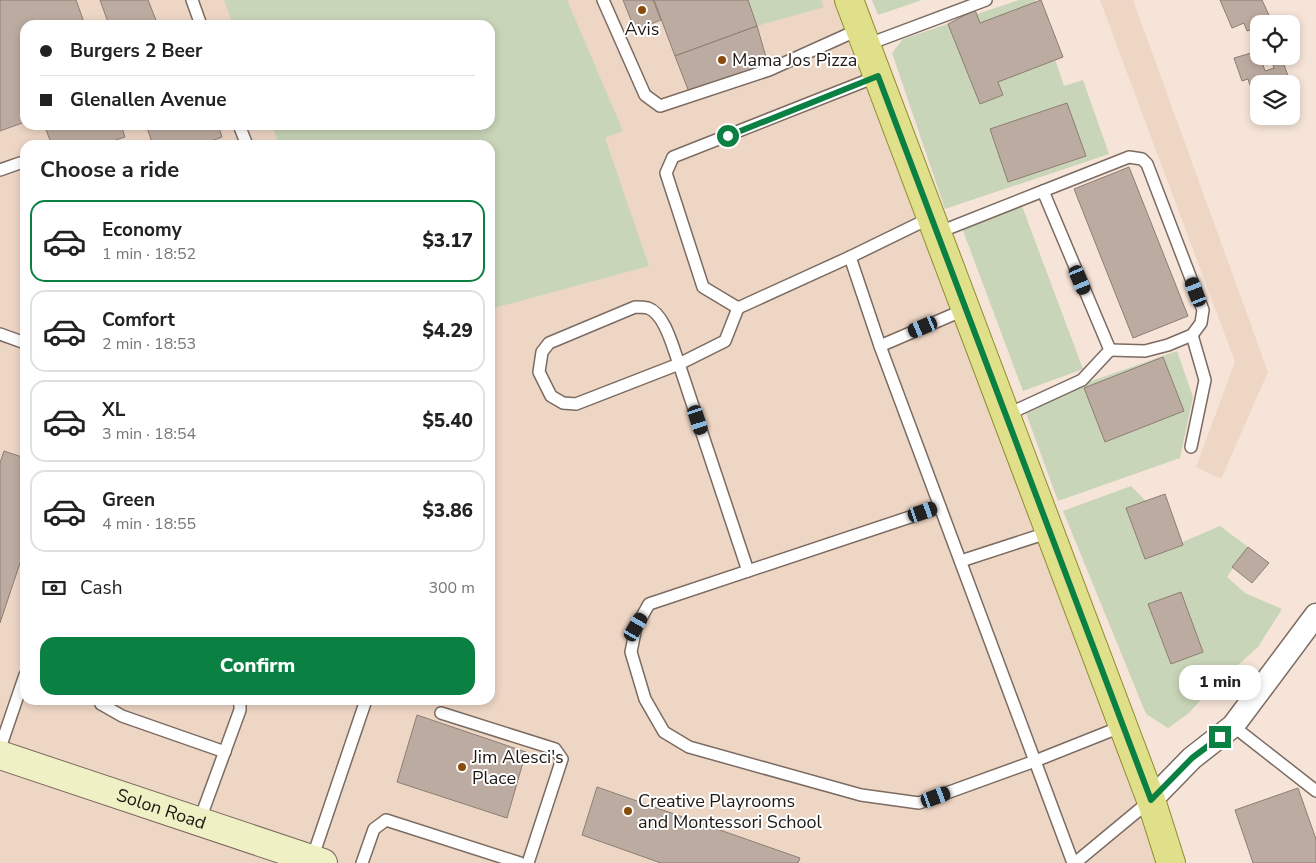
<!DOCTYPE html>
<html lang="en">
<head>
<meta charset="utf-8">
<style>
  :root { --surface:#fff; --page:#f6f6f6; --text:#222; --muted:#767676; --line:#e0e0e0; --accent:#0b8043 }
  body { margin:0; font-family:"Nunito Sans",sans-serif; background:var(--page); color:var(--text); height:100vh; display:flex; flex-direction:column; font-size:19px; white-space:nowrap }
  * { box-sizing:border-box; margin:0 }
  p { font-size:16px; color:var(--muted) }
  .icon { flex:none; width:28px; height:28px; fill:none; stroke:currentColor; stroke-width:2; stroke-linecap:round; stroke-linejoin:round }
  .map { position:relative; flex:1; overflow:hidden }
  .panel { position:absolute; left:20px; top:140px; width:475px; height:565px; display:flex; flex-direction:column; background:var(--surface); border-radius:15px; box-shadow:0 2px 8px #0003 }
  .panel>* { flex:none }
  .banner { position:absolute; left:20px; top:20px; width:475px; height:110px; border-radius:15px; box-shadow:0 2px 8px #0003; display:grid; align-content:center; height:110px; padding:0 20px; background:var(--surface) }
  .buttons { position:absolute; left:1250px; top:15px; display:grid; gap:10px }
  .buttons a { display:grid; place-items:center; width:50px; height:50px; border-radius:10px; background:var(--surface); box-shadow:0 2px 8px #0003; font-size:25px }
  .end { position:absolute; width:22px; height:22px; margin:-11px; border:6px solid #0b8043; background:#fff; box-shadow:0 0 0 2px #fff }
  .from { border-radius:50% }
  .bubble { position:absolute; height:35px; border-radius:15px; background:var(--surface); box-shadow:0 2px 8px #0003; font-size:16px; font-weight:800; line-height:35px; text-align:center }
  .car { position:absolute; width:15px; height:30px; margin:-15px -8px; border-radius:6px; box-shadow:0 0 4px 1px #0007; background:linear-gradient(#222 24%,#8ab4d8 0 40%,#222 0 76%,#8ab4d8 0 86%,#222 0) }
  .banner b { display:flex; align-items:center; gap:18px; height:48px; font-size:19px }
  .banner b+b { border-top:1px solid var(--line) }
  .banner i { width:12px; height:12px; background:var(--text) }
  ul { padding:0; list-style:none }
  li { display:flex; align-items:center; gap:15px; height:82px; margin:0 10px 8px; padding:0 10px; border:2px solid var(--line); border-radius:15px }
  li div { flex:1 }
  li b { display:block; font-size:19px }
  li em { font-style:normal; font-weight:800 }
  li.current { border-color:var(--accent) }
  li>.icon { width:45px; height:45px; stroke-width:1.5 }
  h2 { padding:0 20px; font-size:22px; line-height:60px }
  .pay { display:flex; align-items:center; gap:12px; height:55px; padding:0 20px; font-size:19px }
  .pay p { margin-inline-start:auto }
  .action { display:flex; gap:10px; margin-top:auto; padding:10px 20px }
  .action a { flex:1; height:58px; border-radius:15px; background:var(--accent); color:#fff; font-size:20px; font-weight:800; line-height:58px; text-align:center }
  .map>svg:first-child { display:block }
</style>
</head>
<body>
<div class="map">
<svg width="1316" height="863" viewBox="0 0 1316 863">
  <rect width="100%" height="100%" fill="#f6e4d8"/>
  <g fill="#eed6c5" fill-rule="evenodd">
    <path d="M0 0H849L1171 863H0ZM25 25H490V125H25ZM25 145H490V700H25Z"/>
    <path d="M1100 0H1133L1268 372 1221 479 1196 467 1235 362Z"/>
  </g>
  <g fill="#c8d5b8">
    <path d="M224 0H567L623 131 605 138 649 266 490 309V145H279L272 125H490V25H233Z"/>
    <path d="M748 0H821L824 7 757 26Z"/>
    <path d="M872 0H922L878 15Z"/>
    <path d="M1019 0H1035L1064 86 1083 80 1109 154 945 209 892 53 903 39Z"/>
    <path d="M1022 206 1083 369 1023 391 962 228Z"/>
    <path d="M1177 351 1193 397 1180 458 1058 501 1023 405Z"/>
    <path d="M1131 486 1146 501 1145 558 1220 526 1248 547 1227 577 1245 593 1282 609 1258 647 1206 694 1189 713 1168 728 1146 714 1063 511Z"/>
  </g>
  <g fill="#bcaba0" stroke="#8d7d73">
    <path d="M0 0H76L85 25H25V122L0 131Z"/>
    <path d="M100 0H148L158 25H109Z"/>
    <path d="M623 0H653L661 20 635 30Z"/>
    <path d="M654 0H748L757 26 675 56Z"/>
    <path d="M1041 0 1063 57 998 82 1003 95 980 104 948 24 975 10 980 23Z"/>
    <path d="M1220 0H1262L1273 24H1259V42L1255 43 1250 30 1247 31 1244 23 1232 28Z"/>
    <path d="M757 26 768 64 689 92 675 56Z"/>
    <path d="M1258 51 1259 56H1260L1265 71 1274 68 1273 65 1283 62 1291 84H1259V112L1248 79 1242 81 1234 58Z"/>
    <path d="M1067 103 1086 156 1008 182 990 129Z"/>
    <path d="M44 125H121L125 137 100 145H52Z"/>
    <path d="M146 125H218L222 137 201 145H153Z"/>
    <path d="M1129 167 1188 316 1133 338 1074 189Z"/>
    <path d="M1163 357 1184 411 1105 442 1084 388Z"/>
    <path d="M4 451 25 458V548L0 623V463Z"/>
    <path d="M1165 494 1183 545 1145 559 1126 508Z"/>
    <path d="M1248 547 1269 563 1252 583 1232 567Z"/>
    <path d="M1181 592 1203 652 1171 664 1148 604Z"/>
    <path d="M417 715 526 752 507 818 397 782Z"/>
    <path d="M597 787 800 858 798 863H661L582 835Z"/>
    <path d="M1298 788 1316 839V863H1253L1235 810Z"/>
  </g>
  <g fill="none" stroke-linecap="round" stroke-linejoin="round">
    <defs>
      <g id="lane">
        <path d="M192 0 201 25"/>
        <path d="M603 0 645 95 660 106 769 70 860 29"/>
        <path d="M866 45 986 0"/>
        <path d="M878 76 673 157 666 173 703 287 738 308 850 257 932 217"/>
        <path d="M239 125 247 145"/>
        <path d="M0 170 20 163"/>
        <path d="M1043 191 1129 157 1142 159 1147 164 1203 310 1201 323 1192 335 1168 345 1145 351 1110 350"/>
        <path d="M937 233 1043 191 1110 350 1082 380 1006 415"/>
        <path d="M850 257 880 346 1073 863"/>
        <path d="M635 307C639 307 644 307 648 308 665 314 673 348 679 364L576 404 563 403 551 396 539 372 542 352 549 343Z"/>
        <path d="M738 308 725 341 679 364 748 571"/>
        <path d="M0 334 25 343"/>
        <path d="M880 346 966 309"/>
        <path d="M1191 447 1205 380 1192 335"/>
        <path d="M940 507 649 604 636 627 631 652 645 699 664 732 689 747 861 795 919 803 1035 761 1123 726"/>
        <path d="M961 561 1050 532"/>
        <path d="M99 700 101 704 122 716 225 752"/>
        <path d="M441 713 555 749 562 759 528 863"/>
        <path d="M1233 726 1316 791"/>
        <path d="M0 748 25 675"/>
        <path d="M199 822 240 710V700"/>
        <path d="M312 859 366 700"/>
        <path d="M362 863 374 829 386 820 520 863"/>
        <path d="M1075 863 1151 800"/>
      </g>
      <path id="street" d="M1151 800 1192 758 1233 726 1316 615"/>
      <g id="secondary">
        <path id="s1" d="M0 755 323 863"/>
      </g>
      <path id="primary" d="M849 0 1151 800 1171 863"/>
    </defs>
    <use href="#lane" stroke="#7b6b61" stroke-width="14"/>
    <use href="#street" stroke="#7b6b61" stroke-width="25"/>
    <use href="#secondary" stroke="#7b6b61" stroke-width="30"/>
    <use href="#primary" stroke="#8e8d2e" stroke-width="30"/>
    <use href="#lane" stroke="#fff" stroke-width="11"/>
    <use href="#street" stroke="#fff" stroke-width="22"/>
    <use href="#secondary" stroke="#eff0c4" stroke-width="28"/>
    <use href="#primary" stroke="#dfe089" stroke-width="28"/>
  </g>
  <g fill="none" stroke-linecap="round" stroke-linejoin="round">
    <path stroke="#0b8043" stroke-width="6" d="M728 136 878 76 1151 800 1192 758 1220 737"/>
  </g>
  <g fill="#894c0a" stroke="#fff" stroke-width="2">
    <circle cx="642" cy="10" r="5"/>
    <circle cx="722" cy="60" r="5"/>
    <circle cx="462" cy="767" r="5"/>
    <circle cx="628" cy="811" r="5"/>
  </g>
  <g text-anchor="middle" dominant-baseline="central" stroke-width="4" stroke-linejoin="round" paint-order="stroke">
    <g font-size="18" fill="#1f1915" stroke="#fff" text-anchor="start">
      <text x="642" y="29" text-anchor="middle">Avis</text>
      <text x="732" y="60">Mama Jos Pizza</text>
      <text x="472" y="757">Jim Alesci's<tspan x="472" dy="21">Place</tspan></text>
      <text x="638" y="801">Creative Playrooms<tspan x="638" dy="21">and Montessori School</tspan></text>
    </g>
    <g font-size="18" fill="#1f1915" stroke="#fff">
      <text stroke="none"><textPath href="#s1" startOffset="170">Solon Road</textPath></text>
    </g>
  </g>
</svg>
<div class="buttons">
<a><svg class="icon" aria-label="locate" viewBox="0 0 24 24"><circle cx="12" cy="12" r="6"/><path d="M12 2v4M12 18v4M2 12h4M18 12h4"/></svg></a>
<a><svg class="icon" aria-label="layers" viewBox="0 0 24 24"><path d="M12 4l9 5-9 5-9-5zM3 14l9 5 9-5"/></svg></a>
</div>
<i class="end from" style="left:728px;top:136px"></i>
<i class="end" style="left:1220px;top:737px"></i>
<div class="bubble" style="left:1179px;top:665px;width:82px">1 min</div>
<i class="car" style="left:1080px;top:280px;rotate:157deg"></i>
<i class="car" style="left:1196px;top:292px;rotate:339deg"></i>
<i class="car" style="left:923px;top:327px;rotate:247deg"></i>
<i class="car" style="left:698px;top:420px;rotate:162deg"></i>
<i class="car" style="left:923px;top:512px;rotate:71deg"></i>
<i class="car" style="left:636px;top:627px;rotate:30deg"></i>
<i class="car" style="left:936px;top:797px;rotate:70deg"></i>
<div class="banner">
<b><i class="from"></i>Burgers 2 Beer</b>
<b><i></i>Glenallen Avenue</b>
</div>
<section class="panel">
<h2>Choose a ride</h2>
<ul>
<li class="current"><svg class="icon" aria-label="car" viewBox="0 0 24 24"><path d="M5 17H2v-5l4-1 3-4h7l3 4 3 1v5h-3M9 17h6M6 11h13"/><circle cx="7" cy="17" r="2"/><circle cx="17" cy="17" r="2"/></svg><div><b>Economy</b><p>1 min · 18:52</p></div><em>$3.17</em></li>
<li><svg class="icon" aria-label="car" viewBox="0 0 24 24"><path d="M5 17H2v-5l4-1 3-4h7l3 4 3 1v5h-3M9 17h6M6 11h13"/><circle cx="7" cy="17" r="2"/><circle cx="17" cy="17" r="2"/></svg><div><b>Comfort</b><p>2 min · 18:53</p></div><em>$4.29</em></li>
<li><svg class="icon" aria-label="car" viewBox="0 0 24 24"><path d="M5 17H2v-5l4-1 3-4h7l3 4 3 1v5h-3M9 17h6M6 11h13"/><circle cx="7" cy="17" r="2"/><circle cx="17" cy="17" r="2"/></svg><div><b>XL</b><p>3 min · 18:54</p></div><em>$5.40</em></li>
<li><svg class="icon" aria-label="car" viewBox="0 0 24 24"><path d="M5 17H2v-5l4-1 3-4h7l3 4 3 1v5h-3M9 17h6M6 11h13"/><circle cx="7" cy="17" r="2"/><circle cx="17" cy="17" r="2"/></svg><div><b>Green</b><p>4 min · 18:55</p></div><em>$3.86</em></li>
</ul>
<div class="pay"><svg class="icon" aria-label="cash" viewBox="0 0 24 24"><path d="M3 7h18v10H3z"/><circle cx="12" cy="12" r="2"/></svg>Cash<p>300 m</p></div>
<div class="action"><a>Confirm</a></div>
</section>
</div>
</body>
</html>
